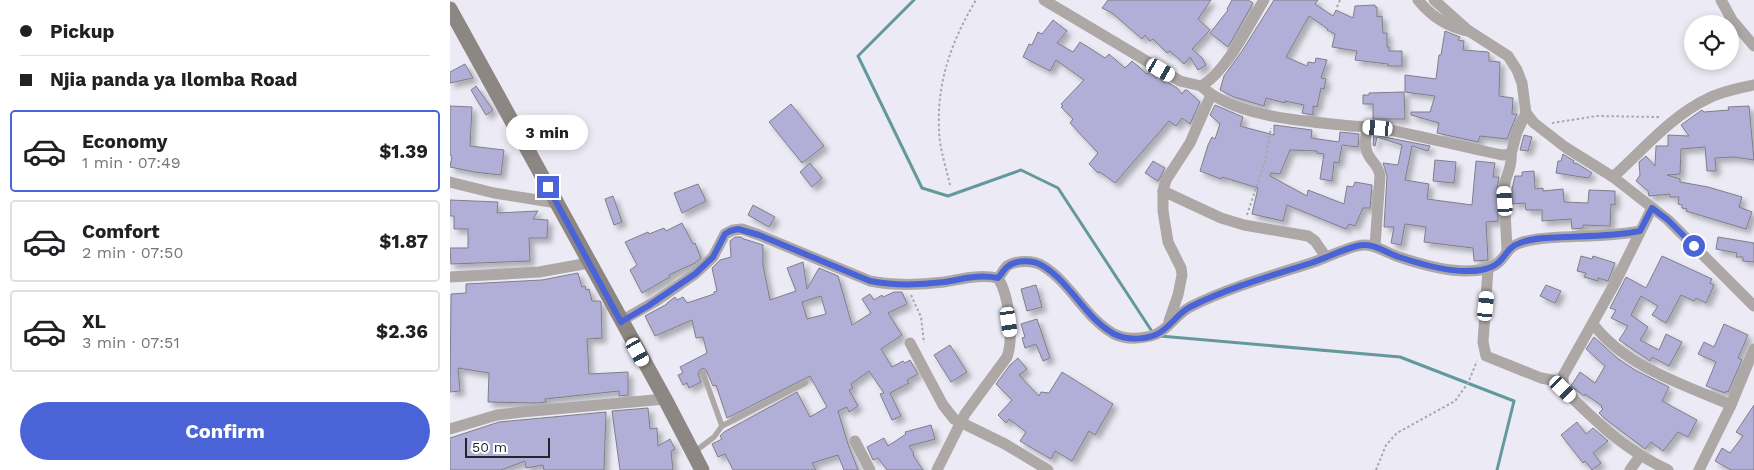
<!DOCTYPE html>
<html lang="en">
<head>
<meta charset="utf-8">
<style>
  :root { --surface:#fff; --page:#f6f6f6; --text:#202124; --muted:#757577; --line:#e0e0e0; --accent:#4a64d8 }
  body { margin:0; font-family:"Work Sans",sans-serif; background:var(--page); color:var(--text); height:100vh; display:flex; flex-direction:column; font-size:19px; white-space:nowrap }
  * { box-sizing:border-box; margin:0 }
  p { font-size:16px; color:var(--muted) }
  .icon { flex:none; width:28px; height:28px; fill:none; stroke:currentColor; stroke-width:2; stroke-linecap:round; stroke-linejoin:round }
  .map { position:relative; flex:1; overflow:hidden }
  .drawer { display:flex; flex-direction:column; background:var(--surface); width:450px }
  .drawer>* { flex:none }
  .hud { display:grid; align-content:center; height:110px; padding:0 20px; background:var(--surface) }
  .buttons { position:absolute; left:1234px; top:15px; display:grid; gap:10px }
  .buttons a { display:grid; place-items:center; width:55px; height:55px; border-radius:50%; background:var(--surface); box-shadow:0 2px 8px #0003; font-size:25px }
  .scale { position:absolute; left:15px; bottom:12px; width:85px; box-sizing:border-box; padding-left:5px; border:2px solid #262629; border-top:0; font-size:14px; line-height:18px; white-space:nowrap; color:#262629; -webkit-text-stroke:4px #fff; paint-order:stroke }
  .end { position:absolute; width:22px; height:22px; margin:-11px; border:6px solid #4a64d8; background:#fff; box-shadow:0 0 0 2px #fff }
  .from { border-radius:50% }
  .bubble { position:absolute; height:35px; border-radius:18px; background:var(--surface); box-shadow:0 2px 8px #0003; font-size:16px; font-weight:700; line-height:35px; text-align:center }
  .car { position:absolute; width:15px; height:30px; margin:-15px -8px; border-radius:6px; box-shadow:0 0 4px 1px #0007; background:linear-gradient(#fff 24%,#345 0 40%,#fff 0 76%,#345 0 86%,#fff 0) }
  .hud b { display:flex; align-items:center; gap:18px; height:48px; font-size:19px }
  .hud b+b { border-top:1px solid var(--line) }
  .hud i { width:12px; height:12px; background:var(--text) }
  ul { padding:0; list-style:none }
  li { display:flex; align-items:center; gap:15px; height:82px; margin:0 10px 8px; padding:0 10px; border:2px solid var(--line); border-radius:5px }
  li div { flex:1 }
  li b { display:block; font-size:19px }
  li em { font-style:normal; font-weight:700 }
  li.on { border-color:var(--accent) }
  li>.icon { width:45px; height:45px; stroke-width:1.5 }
  .action { display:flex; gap:10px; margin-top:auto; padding:10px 20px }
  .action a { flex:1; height:58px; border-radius:30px; background:var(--accent); color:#fff; font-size:20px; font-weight:700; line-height:58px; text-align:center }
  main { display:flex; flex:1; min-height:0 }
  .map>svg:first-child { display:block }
</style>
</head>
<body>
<main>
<section class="drawer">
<div class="hud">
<b><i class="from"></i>Pickup</b>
<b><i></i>Njia panda ya Ilomba Road</b>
</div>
<ul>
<li class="on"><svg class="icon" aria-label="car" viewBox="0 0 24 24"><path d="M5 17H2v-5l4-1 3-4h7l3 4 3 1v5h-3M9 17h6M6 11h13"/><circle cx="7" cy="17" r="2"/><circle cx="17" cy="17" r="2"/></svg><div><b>Economy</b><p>1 min · 07:49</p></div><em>$1.39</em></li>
<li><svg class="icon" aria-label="car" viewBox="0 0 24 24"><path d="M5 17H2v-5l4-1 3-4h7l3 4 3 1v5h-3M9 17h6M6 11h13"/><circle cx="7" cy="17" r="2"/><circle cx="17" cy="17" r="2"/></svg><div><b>Comfort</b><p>2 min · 07:50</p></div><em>$1.87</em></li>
<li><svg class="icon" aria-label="car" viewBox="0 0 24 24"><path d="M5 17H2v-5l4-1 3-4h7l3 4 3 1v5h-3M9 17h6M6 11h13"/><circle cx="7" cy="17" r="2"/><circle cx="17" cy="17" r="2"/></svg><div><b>XL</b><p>3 min · 07:51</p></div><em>$2.36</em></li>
</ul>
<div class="action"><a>Confirm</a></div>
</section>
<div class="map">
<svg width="1304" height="470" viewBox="0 0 1304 470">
  <defs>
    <filter id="shadow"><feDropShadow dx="4.5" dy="4.5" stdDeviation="2.5" flood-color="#0004"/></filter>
  </defs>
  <rect width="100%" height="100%" fill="#ecebf5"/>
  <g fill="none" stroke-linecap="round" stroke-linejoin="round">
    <g stroke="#64999c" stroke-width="3">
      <path d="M464 0 408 56 472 188 498 196 571 170 608 188 703 333"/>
      <path d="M710 336 950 357 1064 401 1047 470"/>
    </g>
  </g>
  <g fill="#b1afd7" stroke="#7f7e87" fill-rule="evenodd" filter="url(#shadow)">
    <path d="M658 0H761L748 19 760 30 742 49 752 58 756 65 748 70 740 57 734 64 720 51 717 53 703 39 700 41 695 35 692 39 662 13 652 8Z"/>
    <path d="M782 0H798L803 3 778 47 760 33 778 10 777 9Z"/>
    <path d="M824 0H868L865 4 883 16 886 10 903 18 905 6 925 5V7H927V17L932 16 933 33H937V47H939V51H952V66H938V64L905 60 907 51 882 47 885 34 877 30 878 29 859 16 836 57 857 66 858 62 865 63 866 58 877 60 871 78 876 79 874 89 871 88 867 107 863 106V115L852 113 854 105 835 101V103L816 98 814 106 784 97 770 90 774 76 792 51Z"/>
    <path d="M603 20 617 31 607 43 623 52 630 42 655 58 659 54 675 68 682 61 697 74 700 72 706 78 709 77 714 83 716 81 727 88 732 94 735 90H737L750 102 740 124 732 118 726 126 719 121 665 183 650 172 648 173 639 164 648 153 620 123 623 119 611 107 613 106 611 104 634 80 606 60 600 71 573 57 579 44 582 45 588 32 592 34Z"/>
    <path d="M995 31 1010 37 1008 40 1014 41 1013 50 1038 52 1039 53V61L1050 62 1049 96 1063 98 1062 114H1067L1057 139 1030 136 1028 142 987 133 989 123 961 115V112H980L985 96 955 92V75L986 79 989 55H991Z"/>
    <path d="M15 64 23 78 0 83V72Z"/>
    <path d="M26 86 43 110 36 115 21 90Z"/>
    <path d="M954 92 955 119H923V104H913V95H919V93Z"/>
    <path d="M341 104 374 146 352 163 319 122Z"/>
    <path d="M765 105 793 117 790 126 824 135V125L862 130 861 138 889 142 890 132 909 134 908 147 892 145 889 163 884 162 882 181 870 179 874 154 867 153V151L840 150 830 174 821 173 820 176 857 196 858 190 894 204 897 186 903 187 905 182 922 185 920 208H913L905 226 899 224 896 229 837 205 833 221 802 214 808 188 772 177 771 179 750 171 758 145 762 137 765 139 770 124 760 115Z"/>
    <path d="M0 106 22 107 20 146 54 150 51 175 24 172 0 167 2 156 0 155Z"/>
    <path d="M1299 106 1304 160 1284 157 1265 158 1266 171H1257L1255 147 1231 149 1230 174 1217 175 1230 179V182L1258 187 1292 197 1289 207 1302 212 1296 229 1236 211 1237 209 1232 208V205L1228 204 1229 197H1220V194L1199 196 1198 191 1186 181 1190 175 1189 162 1196 156 1205 166 1206 146H1218V135L1239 136 1231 125 1249 112 1252 110 1254 112 1279 110 1278 107Z"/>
    <path d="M924 135 980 146 978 151 962 146 955 180 979 184 977 199 1022 205 1026 161 1045 163 1043 177H1049L1047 189 1048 221 1036 222 1038 260 1024 261 1023 248 974 242 976 227 955 224 951 245 941 243 944 227H934L937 176 933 163 948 165 952 145 927 137 925 146 923 145Z"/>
    <path d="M1074 135 1082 137 1078 151 1070 150Z"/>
    <path d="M1113 154 1124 161 1123 163 1128 164 1142 173 1138 178 1106 173 1108 161H1111Z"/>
    <path d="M985 160 1006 162 1004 183 983 181Z"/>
    <path d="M703 161 715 168 708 181 695 173Z"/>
    <path d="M360 163 372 178 362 187 350 172Z"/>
    <path d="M1084 171 1085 189 1093 188V191L1113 189 1114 202 1138 203 1139 190 1165 191V205L1161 204 1160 226 1133 225V228L1122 229 1121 219 1092 221V210H1076L1075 203 1062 204V189L1065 176H1072V172Z"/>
    <path d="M248 184 256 201 232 213 224 193Z"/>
    <path d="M163 196 172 222 164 225 155 199Z"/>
    <path d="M0 200 48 202 47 213 88 211 83 219 98 220 97 238H79L80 261 1 264 0 248H18V229H4V216H0Z"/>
    <path d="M303 205 325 217 319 227 298 215Z"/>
    <path d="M232 223 243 244 245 243 251 258 245 263 219 275 220 277 192 293 180 270 187 265 175 242 198 232 199 234 214 228 216 231Z"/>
    <path d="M285 237H291L294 239 313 245V265L320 300 346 291 337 268 353 262 357 289 369 268 388 276 402 325 421 313 412 299 420 294 424 300 432 295 433 297 444 292H452L457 304 438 313 452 335 431 349 442 367 453 361 455 363 460 360 468 374 457 380 459 383 440 393 451 416 442 420 430 394 434 393 419 371 401 384 403 388 399 390 408 406 399 412 397 407 388 411 398 444 408 470H394L388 455 362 463 366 470H283L275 454 268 457 262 444 272 439 270 436 274 432 347 392 360 417 377 407 360 376 277 418 266 385 263 386 256 370 253 368 250 370 248 374 251 382 239 388 237 383 233 385 228 375 233 373 230 367 257 353 253 337 246 338 242 320 205 336 195 316 217 304V303L225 297 227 300 233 297 237 303 264 294V292L267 291 262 268 270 260 281 257 280 241ZM371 296 376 314 357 319 352 302Z"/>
    <path d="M1268 237 1304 243V262L1293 261V257H1286L1287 253 1266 249Z"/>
    <path d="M1131 256 1142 259 1143 256 1165 263 1158 281 1148 278V281L1134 277 1136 273 1127 271Z"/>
    <path d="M1212 256 1262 279 1260 283 1264 285 1256 303 1246 298 1244 301 1231 295 1216 323 1202 315 1208 306 1191 296 1181 315 1198 327 1190 340 1209 350 1216 334 1232 342 1219 366 1202 357 1200 361 1169 340 1178 326 1161 318 1166 310 1160 308 1176 277 1196 288Z"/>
    <path d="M128 273 132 287 135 286 136 290 139 289 142 301H150L151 302 152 338 137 339 139 374 178 372V395L169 396V391L95 399 96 402 86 403 38 402 39 373 8 368 10 391 0 392 1 294 16 293V284L92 280Z"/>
    <path d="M586 285 592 307 577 311 571 289Z"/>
    <path d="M1096 285 1111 291 1105 303 1090 296Z"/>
    <path d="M587 319 600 358 593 361 586 344 575 348 572 338 575 337 571 324Z"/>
    <path d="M1274 324 1298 335 1288 358 1292 360 1278 392 1276 391 1275 393 1256 386 1266 362 1248 354 1254 342 1264 347Z"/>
    <path d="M1144 337 1167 358 1185 370 1219 387 1212 401 1247 420 1238 437 1228 432 1213 451 1201 442 1195 449 1154 418 1149 413 1153 409 1151 407 1152 406 1135 394 1134 396 1121 386 1130 372 1145 383 1155 366 1136 349Z"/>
    <path d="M500 345 517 372 501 382 484 355Z"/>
    <path d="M568 358 577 369 569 375 589 396 591 392 599 393 612 372 663 404 645 435 639 431 622 461 605 451 601 459 570 441 576 432 559 419 556 423 548 415 562 400 546 384 560 365Z"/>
    <path d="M1304 405V470H1281L1265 461 1272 448 1280 453 1293 436 1286 432Z"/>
    <path d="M198 408 200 429 207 428 208 446 220 439 225 449 221 451 223 470H170L162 411Z"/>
    <path d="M156 412 154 470H94L93 465 76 468 75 461 51 470H0V438L49 422Z"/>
    <path d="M1127 422 1136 434 1143 428 1158 441 1143 453 1151 463 1142 470 1135 461 1133 463 1111 435Z"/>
    <path d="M481 425 485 439 459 446 464 454 463 455 473 470H437L428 458 423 460 417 447 434 438 438 446 456 434 455 432Z"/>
  </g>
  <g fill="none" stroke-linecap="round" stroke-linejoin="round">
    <g stroke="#a7a7ae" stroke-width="2" stroke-dasharray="2.5 2.5" stroke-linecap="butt">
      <path d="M887 7 890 0"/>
      <path d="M1102 123 1147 116 1209 117"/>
      <path d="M500 185C496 167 489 147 489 128 487 81 502 40 526 0"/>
      <path d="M797 215 815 161 821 128"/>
      <path d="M461 295 471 317 474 343"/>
      <path d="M926 470 936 445 947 433 1005 401 1018 383 1027 361"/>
    </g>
    <g stroke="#ada8a6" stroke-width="5.5">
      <path d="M253 373 272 426"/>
      <path d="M243 453 264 437 272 426 355 383"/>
    </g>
    <g stroke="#ada8a6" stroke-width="11">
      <path d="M594 0 730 81 751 86C776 72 799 25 814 0"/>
      <path d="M968 0C981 16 997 27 1018 31"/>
      <path d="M984 0 1019 31 1058 56 1067 70 1072 83 1076 113 1084 123 1115 147 1163 177 1218 220 1304 306"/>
      <path d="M1271 0 1282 20 1304 46"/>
      <path d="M751 86C783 116 850 121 892 125 905 127 918 126 930 128 971 136 1012 147 1053 155L1061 154 1067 132 1076 113"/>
      <path d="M917 127C916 135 914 144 917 152 920 161 929 165 930 176L925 246"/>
      <path d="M1163 177C1193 150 1222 115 1259 98 1273 91 1289 88 1304 85"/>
      <path d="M0 182 44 193 107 203"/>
      <path d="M713 191 771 218 794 225 858 236 865 241 876 257"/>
      <path d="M1202 208 1165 283 1113 376V389C1148 423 1173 449 1218 470"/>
      <path d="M1057 250 1054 189C1055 176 1063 167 1061 154"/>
      <path d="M1038 269 1033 342 1036 356 1091 378 1112 382"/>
      <path d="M0 277 89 272 139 263"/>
      <path d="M171 321 206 301 245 274 263 257 275 234 283 230 292 229 309 235 420 281C445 286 470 285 494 282 513 279 529 274 548 278"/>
      <path d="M719 321 728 295 732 275 731 268 718 242 713 211V191L716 180 740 143 761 95"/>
      <path d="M1143 324C1176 367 1232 384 1281 405"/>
      <path d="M460 343 493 405 504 419 555 444 598 470"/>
      <path d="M0 429 47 415 72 412 215 399"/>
      <path d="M405 441 420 470"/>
      <path d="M487 470 515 414 557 357C564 338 559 295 548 278 551 275 554 269 557 266 566 260 584 260 593 266 621 283 635 318 664 334 676 340 688 339 701 336 717 332 725 315 740 307 778 288 820 276 861 263 876 258 891 250 907 246 923 242 934 252 949 257 970 264 994 271 1016 271 1028 271 1042 270 1051 260 1057 253 1060 246 1070 243 1083 238 1098 238 1111 237 1138 236 1164 236 1190 231"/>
      <path d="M1180 470 1190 456"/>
      <path d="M1249 470 1281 405 1304 349"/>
    </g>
    <path stroke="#8d8784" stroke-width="15" d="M0 9 215 399 252 470"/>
  </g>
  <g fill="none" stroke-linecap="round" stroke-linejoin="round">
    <path stroke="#4a64d8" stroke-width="6" d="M98 187 171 322 198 306 245 274 263 257 275 234 280 231 288 229 309 235 420 281C445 286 470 285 494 282 513 279 529 274 548 278 551 275 554 269 557 267 566 259 584 260 593 266 621 283 635 318 664 334 676 340 692 340 705 335 719 330 726 314 740 307 778 288 820 276 861 263 876 258 891 250 907 246 923 242 934 252 949 257 970 264 994 271 1016 271 1028 271 1042 270 1051 260 1057 253 1060 246 1070 243 1084 237 1100 238 1115 237 1140 236 1165 236 1190 231L1202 208 1218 220 1244 246"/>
  </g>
</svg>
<div class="buttons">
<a><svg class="icon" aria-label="locate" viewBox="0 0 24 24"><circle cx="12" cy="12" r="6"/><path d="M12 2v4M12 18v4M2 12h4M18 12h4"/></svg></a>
</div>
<div class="scale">50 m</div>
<i class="end from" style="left:1244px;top:246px"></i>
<i class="end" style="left:98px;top:187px"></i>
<div class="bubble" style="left:56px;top:115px;width:82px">3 min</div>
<i class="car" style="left:711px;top:70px;rotate:120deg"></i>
<i class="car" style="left:928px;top:128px;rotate:275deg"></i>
<i class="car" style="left:1055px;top:201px;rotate:356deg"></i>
<i class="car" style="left:1036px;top:306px;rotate:6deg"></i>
<i class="car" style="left:559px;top:322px;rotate:172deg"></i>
<i class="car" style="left:188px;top:352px;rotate:151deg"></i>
<i class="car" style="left:1113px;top:389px;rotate:135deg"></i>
</div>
</main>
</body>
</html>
